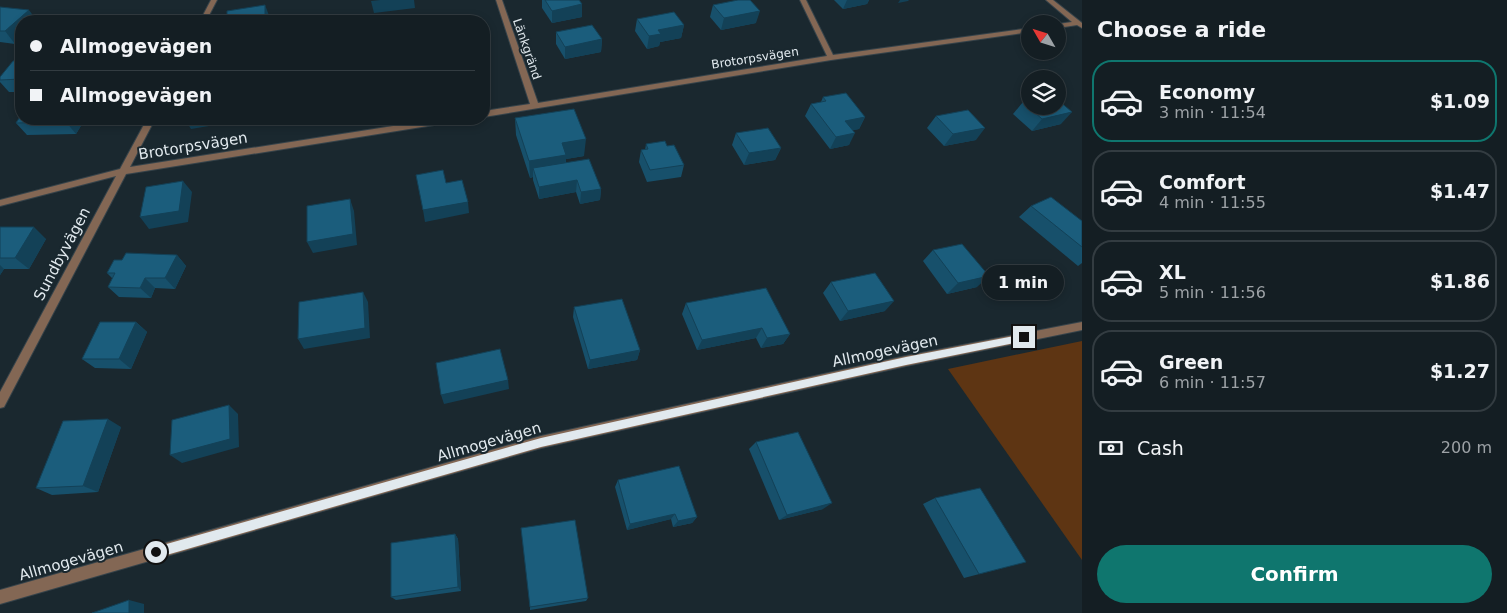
<!DOCTYPE html>
<html lang="en">
<head>
<meta charset="utf-8">
<style>
  :root { --surface:#141e23; --page:#212b30; --text:#f1f3f6; --muted:#9da2a6; --line:#333c41; --accent:#0f766e }
  body { margin:0; font-family:"DejaVu Sans",sans-serif; background:var(--page); color:var(--text); height:100vh; display:flex; flex-direction:column; font-size:19px; white-space:nowrap }
  * { box-sizing:border-box; margin:0 }
  p { font-size:16px; color:var(--muted) }
  .icon { flex:none; width:28px; height:28px; fill:none; stroke:currentColor; stroke-width:2; stroke-linecap:round; stroke-linejoin:round }
  .map { position:relative; flex:1; overflow:hidden }
  .sheet { display:flex; flex-direction:column; background:var(--surface); width:425px }
  .sheet>* { flex:none }
  .top-card { position:absolute; left:15px; top:15px; width:475px; height:110px; border-radius:20px; box-shadow:0 2px 8px #0003,0 0 0 1px var(--line); display:grid; align-content:center; height:110px; padding:0 15px; background:var(--surface) }
  .needle { width:32px; rotate:309deg }
  .buttons { position:absolute; left:1021px; top:15px; display:grid; gap:10px }
  .buttons a { display:grid; place-items:center; width:45px; height:45px; border-radius:50%; background:var(--surface); box-shadow:0 2px 8px #0003,0 0 0 1px var(--line); font-size:25px }
  .end { position:absolute; width:22px; height:22px; margin:-11px; border:6px solid #e1e9ee; background:#111; box-shadow:0 0 0 2px #111 }
  .from { border-radius:50% }
  .bubble { position:absolute; height:35px; border-radius:18px; background:var(--surface); box-shadow:0 2px 8px #0003,0 0 0 1px var(--line); font-size:16px; font-weight:600; line-height:35px; text-align:center }
  .top-card b { display:flex; align-items:center; gap:18px; height:48px; font-size:19px }
  .top-card b+b { border-top:1px solid var(--line) }
  .top-card i { width:12px; height:12px; background:var(--text) }
  ul { padding:0; list-style:none }
  li { display:flex; align-items:center; gap:15px; height:82px; margin:0 10px 8px; padding:0 5px; border:2px solid var(--line); border-radius:20px }
  li div { flex:1 }
  li b { display:block; font-size:19px }
  li em { font-style:normal; font-weight:600 }
  li.on { border-color:var(--accent) }
  li>.icon { width:45px; height:45px; stroke-width:1.5 }
  h2 { padding:0 15px; font-size:22px; line-height:60px }
  .pay { display:flex; align-items:center; gap:12px; height:55px; padding:0 15px; font-size:19px }
  .pay p { margin-inline-start:auto }
  .primary-button { display:flex; gap:10px; margin-top:auto; padding:10px 15px }
  .primary-button a { flex:1; height:58px; border-radius:30px; background:var(--accent); color:#fff; font-size:20px; font-weight:600; line-height:58px; text-align:center }
  main { display:flex; flex:1; min-height:0 }
  .map>svg:first-child { display:block }
</style>
</head>
<body>
<main>
<div class="map">
<svg width="1082" height="613" viewBox="0 0 1082 613">
  <rect width="100%" height="100%" fill="#1a282f"/>
  <path fill="#5e3513" d="M1082 341V560L948 369Z"/>
  <g fill="none" stroke-linecap="round" stroke-linejoin="round">
    <defs>
      <g id="street">
        <path d="M211 0H217L206 21H200Z"/>
        <path d="M496 0H502L538 103 827 56 800 0H806L833 55 1030 28V32L831 60 484 117V111L530 104Z"/>
        <path d="M1046 0H1053L1082 23V28L1077 25 1058 28V24L1072 22Z"/>
        <path d="M147 119H155L130 167 438 119H457L453 122 126 174 4 407 0 408V392L116 176 0 206V200L120 169Z"/>
        <path d="M1082 322V330L906 366 541 448 0 604V590L541 436 906 356Z"/>
      </g>
    </defs>
    <use href="#street" stroke="#36434a" stroke-width="2"/>
    <use href="#street" fill="#836754" fill-rule="evenodd"/>
  </g>
  <g fill="#17506b">
    <path d="M542 0H579L582 4V17L552 23 542 8Z"/>
    <path d="M834 0H869L867 4 843 9Z"/>
    <path d="M713 5 756 23 721 30 710 17Z"/>
    <path d="M0 7 15 44 0 42Z"/>
    <path d="M637 19 684 25 681 38 660 42 659 46 647 49 635 31Z"/>
    <path d="M556 32 602 39 601 52 565 59 556 44Z"/>
    <path d="M21 60V92H9L0 82V77Z"/>
    <path d="M823 97 865 117 859 129 853 130 849 145 830 149 805 116 811 104 821 102Z"/>
    <path d="M1023 102 1061 124 1032 131 1013 114Z"/>
    <path d="M936 116 976 140 944 146 927 128Z"/>
    <path d="M515 118 584 156 566 159V163L601 189 600 200 580 204 576 192 539 199 533 180V177L530 178 516 135Z"/>
    <path d="M21 119H85L76 134 27 135 16 123Z"/>
    <path d="M736 133 781 148 775 160 744 165 732 145Z"/>
    <path d="M646 144 667 146 684 165 681 177 647 182 639 162 641 150H645Z"/>
    <path d="M1031 206 1082 221V263L1078 266 1019 217Z"/>
    <path d="M0 227 46 239 29 269H4L0 275Z"/>
    <path d="M933 250 977 287 947 294 923 261Z"/>
    <path d="M177 255 186 266 175 289 155 288 151 298 119 297 108 287 113 279 107 273 122 260Z"/>
    <path d="M831 282 885 311 840 321 823 293Z"/>
    <path d="M686 303 790 334 783 344 761 348 756 338 697 350 682 314Z"/>
    <path d="M574 307 640 350 637 360 588 369 573 317Z"/>
    <path d="M136 322 147 332 131 369 95 368 82 359Z"/>
    <path d="M121 427 98 492 52 495 36 488Z"/>
    <path d="M756 442 823 509 779 520 749 449Z"/>
    <path d="M618 480 697 517 692 523 673 527 671 519 627 530 615 487Z"/>
    <path d="M935 498 1026 562 964 578 923 504Z"/>
    <path d="M455 534 458 539 461 591 396 600 391 597Z"/>
    <path d="M588 598 586 601 530 610V607Z"/>
  </g>
  <g fill="#134157">
    <path d="M380 0H414L415 8 374 13 371 1Z"/>
    <path d="M847 0H869L867 4 843 9Z"/>
    <path d="M900 0H909L908 1 898 3Z"/>
    <path d="M582 4V17L552 23V11Z"/>
    <path d="M265 5 270 18V21H265Z"/>
    <path d="M29 10 37 21H21V38L15 44 5 31Z"/>
    <path d="M760 11 756 23 721 30 724 18Z"/>
    <path d="M684 25 681 38 660 42 659 46 647 49 649 36 658 30Z"/>
    <path d="M602 39 601 52 565 59V47Z"/>
    <path d="M1072 112 1061 124 1032 131 1042 119Z"/>
    <path d="M865 117 859 129 839 133 845 121Z"/>
    <path d="M68 119H85L76 134 66 122Z"/>
    <path d="M185 119H223L209 121V126L191 129Z"/>
    <path d="M985 128 976 140 944 146 953 134Z"/>
    <path d="M855 133 849 145 830 149 836 137Z"/>
    <path d="M586 139 584 156 566 159 565 172 533 168V177L530 178 529 161 562 143Z"/>
    <path d="M781 148 775 160 744 165 749 153Z"/>
    <path d="M577 180 576 192 539 199V187Z"/>
    <path d="M183 181 192 192 188 222 149 229 140 217Z"/>
    <path d="M601 189 600 200 580 204 581 192Z"/>
    <path d="M350 199 354 211 357 245 313 253 307 242Z"/>
    <path d="M468 202 469 213 425 222 423 210Z"/>
    <path d="M34 227 46 239 29 269 15 258Z"/>
    <path d="M177 255 186 266 175 289 165 278Z"/>
    <path d="M0 265 4 269 0 275Z"/>
    <path d="M989 276 977 287 947 294 958 283Z"/>
    <path d="M145 278 155 288 151 298 140 288Z"/>
    <path d="M363 292 368 302 370 338 304 349 298 339Z"/>
    <path d="M894 301 885 311 840 321 848 311Z"/>
    <path d="M136 322 147 332 131 369 119 359Z"/>
    <path d="M762 328 756 338 697 350 702 340Z"/>
    <path d="M790 334 783 344 761 348 767 338Z"/>
    <path d="M640 350 637 360 588 369 590 360Z"/>
    <path d="M508 380 509 389 444 404 441 395Z"/>
    <path d="M229 405 238 414 239 447 182 463 170 455Z"/>
    <path d="M108 419 121 427 98 492 83 486Z"/>
    <path d="M832 503 823 509 779 520 787 515Z"/>
    <path d="M675 514 671 519 627 530 630 524Z"/>
    <path d="M697 517 692 523 673 527 678 521Z"/>
    <path d="M455 534 458 539 461 591 458 587Z"/>
    <path d="M129 600 144 604V613H129Z"/>
  </g>
  <g fill="#1b5d7c" stroke="#134157">
    <path d="M545 0H579L582 4 552 11Z"/>
    <path d="M738 0H750L760 11 724 18 713 5Z"/>
    <path d="M265 5V21H227V11Z"/>
    <path d="M0 7 29 10 5 31H0Z"/>
    <path d="M674 12 684 25 658 30 661 34 649 36 637 19Z"/>
    <path d="M406 17 407 21H379Z"/>
    <path d="M126 19H154L152 21H125Z"/>
    <path d="M592 25 602 39 565 47 556 32Z"/>
    <path d="M21 60V79L0 80V77L13 61Z"/>
    <path d="M846 93 865 117 845 121 855 133 836 137 811 104 826 101 823 97Z"/>
    <path d="M1030 100V106H1058V100L1072 112 1042 119 1023 102Z"/>
    <path d="M574 109 586 139 562 143 566 155 529 161 515 118Z"/>
    <path d="M968 110 985 128 953 134 936 116Z"/>
    <path d="M21 115V119H68L66 122 16 123Z"/>
    <path d="M768 128 781 148 749 153 736 133Z"/>
    <path d="M665 141 667 146 674 145 684 165 650 170 641 150 648 149 646 144Z"/>
    <path d="M589 159 601 189 581 192 577 180 539 187 533 168Z"/>
    <path d="M443 170 446 183 462 180 468 202 423 210 416 175Z"/>
    <path d="M183 181 179 211 140 217 146 187Z"/>
    <path d="M1051 197 1082 221V247L1031 206Z"/>
    <path d="M350 199 353 234 307 242V206Z"/>
    <path d="M0 227H34L15 258H0Z"/>
    <path d="M962 244 989 276 958 283 933 250Z"/>
    <path d="M126 253 177 255 165 278H145L140 288 108 287 115 273H107L114 260H122Z"/>
    <path d="M875 273 894 301 848 311 831 282Z"/>
    <path d="M766 288 790 334 767 338 762 328 702 340 686 303Z"/>
    <path d="M363 292 365 328 298 339 299 302Z"/>
    <path d="M622 299 640 350 590 360 574 307Z"/>
    <path d="M100 322H136L119 359H82Z"/>
    <path d="M500 349 508 380 441 395 436 363Z"/>
    <path d="M229 405 230 439 170 455 172 420Z"/>
    <path d="M108 419 83 486 36 488 63 421Z"/>
    <path d="M798 432 832 503 787 515 756 442Z"/>
    <path d="M679 466 697 517 678 521 675 514 630 524 618 480Z"/>
    <path d="M980 488 1026 562 979 574 935 498Z"/>
    <path d="M575 520 588 598 530 607 521 528Z"/>
    <path d="M455 534 458 587 391 597V543Z"/>
    <path d="M129 600V613H92Z"/>
  </g>
  <path fill="#e1e9ee" d="M1024 334 1028 337 1024 341 906 365 541 447 156 558 151 552 156 547 541 438 906 357Z"/>
  <g text-anchor="middle" dominant-baseline="central" stroke-width="4" stroke-linejoin="round" paint-order="stroke">
    <g font-size="12" fill="#e1e9ee" stroke="#1a282f">
      <text transform="translate(527 49) rotate(71)">Länkgränd</text>
      <text transform="translate(755 58) rotate(-9)">Brotorpsvägen</text>
    </g>
    <g font-size="15" fill="#e1e9ee" stroke="#1a282f">
      <text transform="translate(193 146) rotate(-9)">Brotorpsvägen</text>
      <text transform="translate(62 254) rotate(-62)">Sundbyvägen</text>
      <text transform="translate(885 351) rotate(-12)">Allmogevägen</text>
      <text transform="translate(489 442) rotate(-16)">Allmogevägen</text>
      <text transform="translate(71 561) rotate(-16)">Allmogevägen</text>
    </g>
  </g>
</svg>
<div class="buttons">
<a><svg class="needle" viewBox="-14 -14 28 28"><path d="M0-13l5 13h-10z" fill="#e53935"/><path d="M0 13l5-13h-10z" fill="#9da2a6"/></svg></a>
<a><svg class="icon" aria-label="layers" viewBox="0 0 24 24"><path d="M12 4l9 5-9 5-9-5zM3 14l9 5 9-5"/></svg></a>
</div>
<i class="end from" style="left:156px;top:552px"></i>
<i class="end" style="left:1024px;top:337px"></i>
<div class="bubble" style="left:982px;top:265px;width:82px">1 min</div>
<div class="top-card">
<b><i class="from"></i>Allmogevägen</b>
<b><i></i>Allmogevägen</b>
</div>
</div>
<section class="sheet">
<h2>Choose a ride</h2>
<ul>
<li class="on"><svg class="icon" aria-label="car" viewBox="0 0 24 24"><path d="M5 17H2v-5l4-1 3-4h7l3 4 3 1v5h-3M9 17h6M6 11h13"/><circle cx="7" cy="17" r="2"/><circle cx="17" cy="17" r="2"/></svg><div><b>Economy</b><p>3 min · 11:54</p></div><em>$1.09</em></li>
<li><svg class="icon" aria-label="car" viewBox="0 0 24 24"><path d="M5 17H2v-5l4-1 3-4h7l3 4 3 1v5h-3M9 17h6M6 11h13"/><circle cx="7" cy="17" r="2"/><circle cx="17" cy="17" r="2"/></svg><div><b>Comfort</b><p>4 min · 11:55</p></div><em>$1.47</em></li>
<li><svg class="icon" aria-label="car" viewBox="0 0 24 24"><path d="M5 17H2v-5l4-1 3-4h7l3 4 3 1v5h-3M9 17h6M6 11h13"/><circle cx="7" cy="17" r="2"/><circle cx="17" cy="17" r="2"/></svg><div><b>XL</b><p>5 min · 11:56</p></div><em>$1.86</em></li>
<li><svg class="icon" aria-label="car" viewBox="0 0 24 24"><path d="M5 17H2v-5l4-1 3-4h7l3 4 3 1v5h-3M9 17h6M6 11h13"/><circle cx="7" cy="17" r="2"/><circle cx="17" cy="17" r="2"/></svg><div><b>Green</b><p>6 min · 11:57</p></div><em>$1.27</em></li>
</ul>
<div class="pay"><svg class="icon" aria-label="cash" viewBox="0 0 24 24"><path d="M3 7h18v10H3z"/><circle cx="12" cy="12" r="2"/></svg>Cash<p>200 m</p></div>
<div class="primary-button"><a>Confirm</a></div>
</section>
</main>
</body>
</html>
